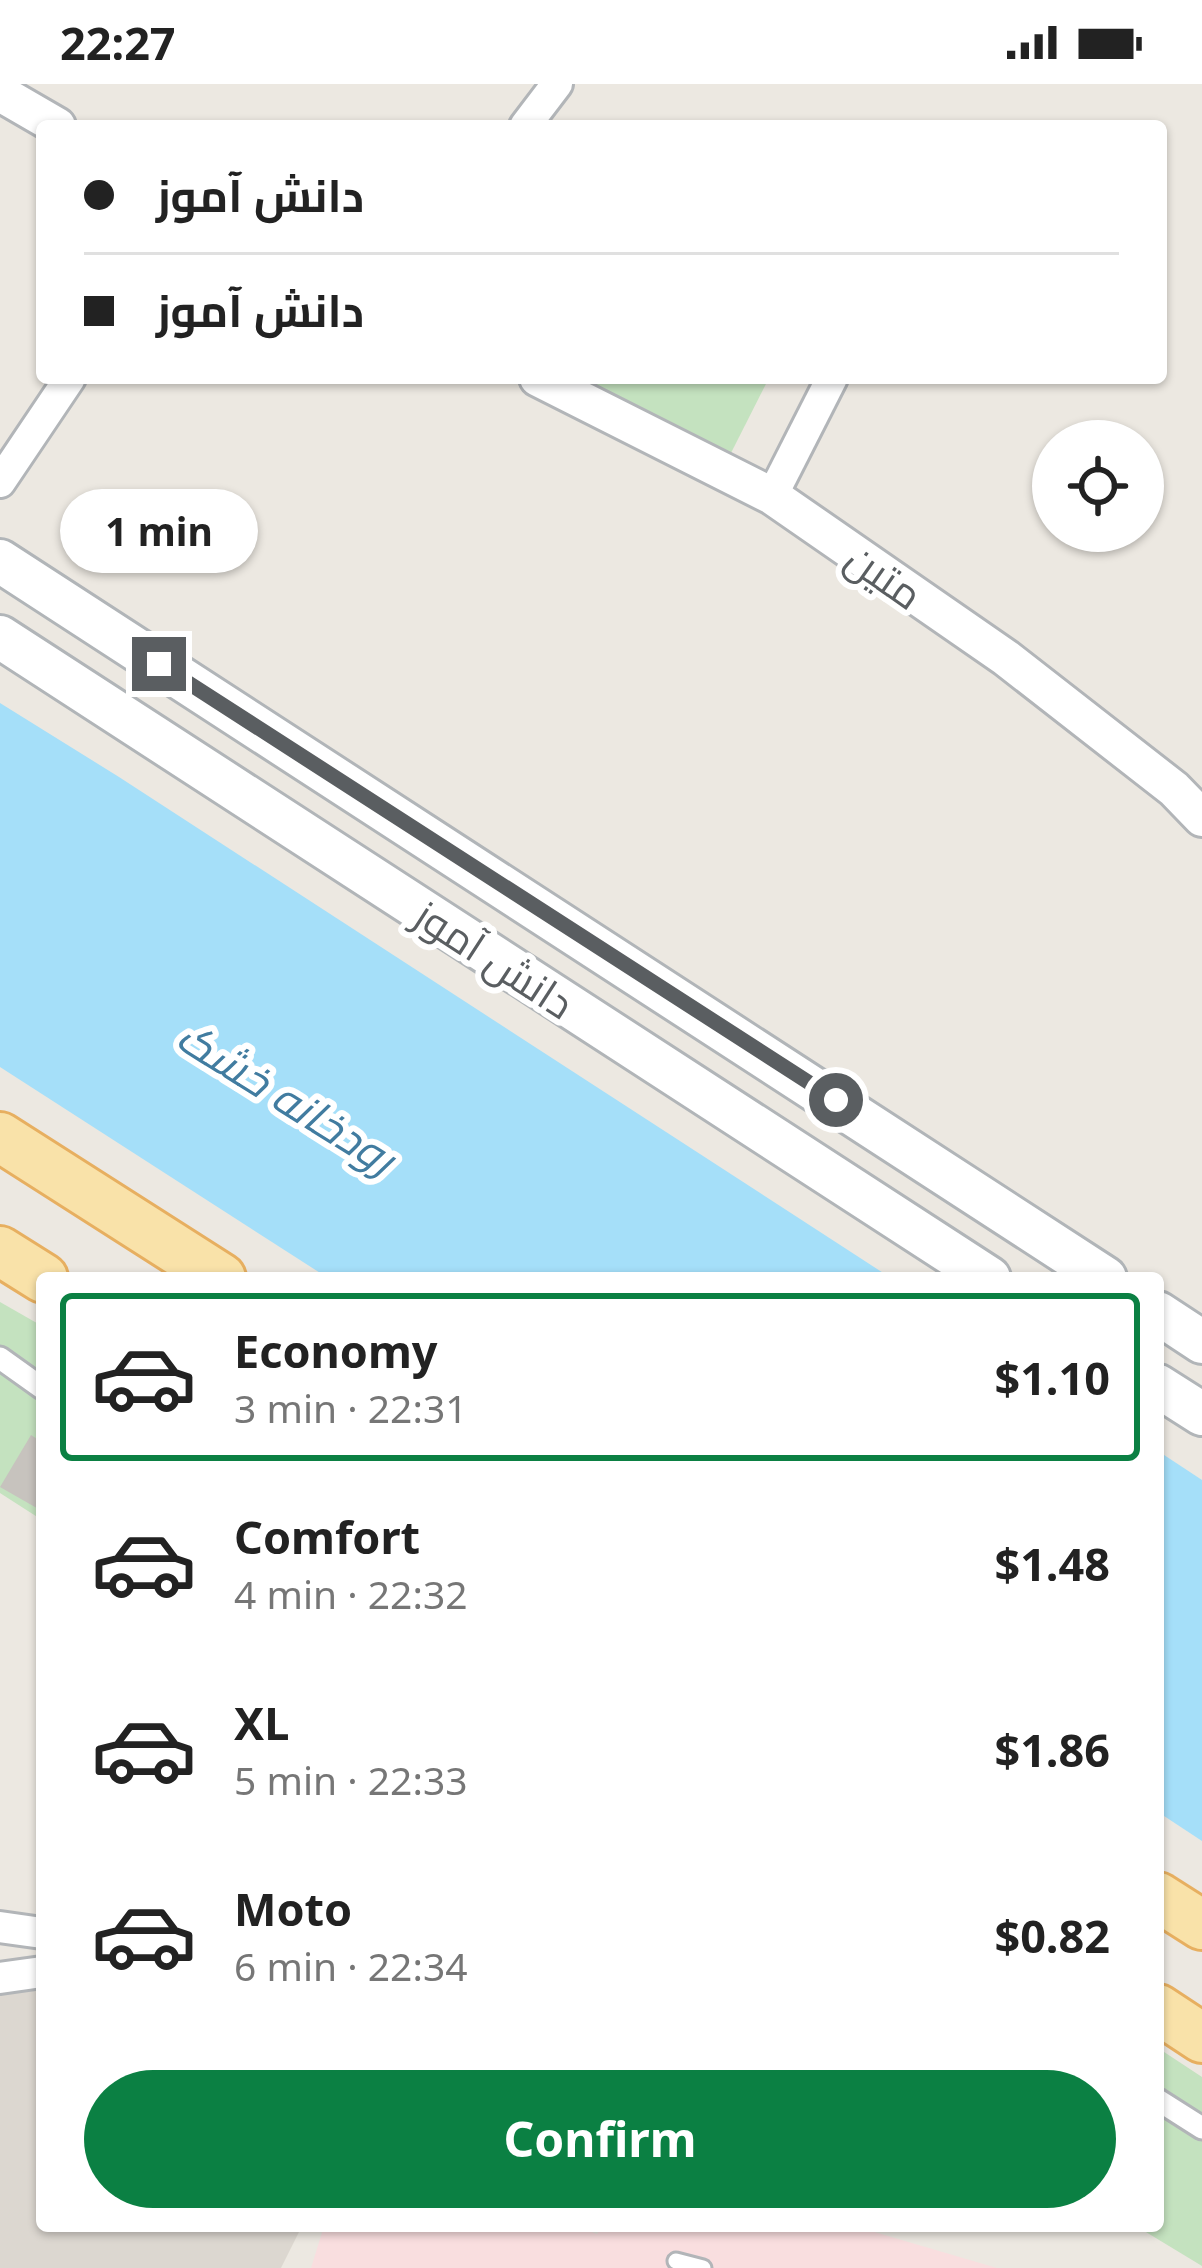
<!DOCTYPE html>
<html lang="en">
<head>
<meta charset="utf-8">
<style>
  :root { --surface:#fff; --page:#f2f2f2; --text:#222; --muted:#767676; --line:#e0e0e0; --accent:#0b8043 }
  body { margin:0; font-family:"Noto Sans",Cairo,sans-serif; background:var(--page); color:var(--text); height:100vh; display:flex; flex-direction:column; font-size:45px; white-space:nowrap }
  * { box-sizing:border-box; margin:0 }
  p { font-size:39px; color:var(--muted) }
  .icon { flex:none; width:66px; height:66px; fill:none; stroke:currentColor; stroke-width:2; stroke-linecap:round; stroke-linejoin:round }
  .map { position:relative; flex:1; overflow:hidden }
  .drawer { position:absolute; left:36px; top:1188px; width:1128px; height:960px; display:flex; flex-direction:column; background:var(--surface); border-radius:12px; box-shadow:0 3px 9px #0004 }
  .drawer>* { flex:none }
  .banner { position:absolute; left:36px; top:36px; width:1131px; height:264px; border-radius:12px; box-shadow:0 3px 9px #0004; display:grid; align-content:center; height:264px; padding:0 48px; background:var(--surface) }
  .controls { position:absolute; left:1032px; top:336px; display:grid; gap:24px }
  .controls a { display:grid; place-items:center; width:132px; height:132px; border-radius:50%; background:var(--surface); box-shadow:0 3px 9px #0004; font-size:60px }
  .end { position:absolute; width:54px; height:54px; margin:-27px; border:15px solid #5a5e61; background:#fff; box-shadow:0 0 0 6px #fff }
  .from { border-radius:50% }
  .bubble { position:absolute; height:84px; border-radius:42px; background:var(--surface); box-shadow:0 3px 9px #0004; font-size:39px; font-weight:700; line-height:84px; text-align:center }
  .banner b { display:flex; align-items:center; gap:42px; height:114px; font-size:45px }
  .banner b+b { border-top:3px solid var(--line) }
  .banner i { width:30px; height:30px; background:var(--text) }
  ul { padding:21px 0 0; list-style:none }
  li { display:flex; align-items:center; gap:36px; height:168px; margin:0 24px 18px; padding:0 24px; border:6px solid transparent; border-radius:12px }
  li div { flex:1 }
  li b { display:block; font-size:45px }
  li em { font-style:normal; font-weight:700 }
  li.on { border-color:var(--accent) }
  li>.icon { width:108px; height:108px; stroke-width:1.5 }
  .primary-button { display:flex; gap:24px; margin-top:auto; padding:24px 48px }
  .primary-button a { flex:1; height:138px; border-radius:72px; background:var(--accent); color:#fff; font-size:48px; font-weight:700; line-height:138px; text-align:center }
  .status { display:flex; justify-content:space-between; align-items:center; height:84px; padding:0 60px; background:var(--surface); direction:ltr }
  .status svg { height:33px; fill:currentColor }
  .map>svg:first-child { display:block }
</style>
</head>
<body>
<div class="status"><b>22:27</b><svg viewBox="0 0 49 12"><path d="M0 12V9h3v3zM5 12V6h3v6zM10 12V3h3v9zM15 12V0h3v12zM26 1h20v11H26zM47 4h2v5h-2z"/></svg></div>
<div class="map">
<svg width="1202" height="2184" viewBox="0 0 1202 2184">
  <rect width="100%" height="100%" fill="#ece8e1"/>
  <path fill="#dcd7d0" d="M0 1899 42 1904V2142H302L281 2184H0Z"/>
  <path fill="#f9dedf" d="M324 2142H577L597 2150 602 2142H854L997 2184H311Z"/>
  <g fill="#c4e2bf">
    <path d="M577 294H769L731 369Z"/>
    <path d="M0 1218 42 1242V1436L0 1409Z"/>
    <path d="M1158 1964 1202 1993V2182L1136 2142H1158Z"/>
  </g>
  <g fill="#a5dff9">
    <path d="M0 619 119 693 891 1194H328L0 983Z"/>
    <path d="M1158 1367 1202 1396V1757L1158 1728Z"/>
  </g>
  <path fill="#c7c3be" d="M31 1351 42 1358V1427L0 1403Z"/>
  <g fill="none" stroke-linecap="round" stroke-linejoin="round">
    <defs>
      <path id="service" d="M676 2177 703 2184"/>
      <g id="pedestrian">
        <path d="M0 1274 42 1304"/>
        <path d="M1158 2016 1202 2044"/>
      </g>
      <g id="minor">
        <path d="M525 42 557 0"/>
        <path d="M0 398 70 294"/>
        <path d="M772 412 832 294"/>
        <path d="M0 1843 42 1849"/>
        <path d="M0 1894 42 1888"/>
      </g>
      <g id="tertiary">
        <path d="M0 9 57 42"/>
        <path d="M538 294 772 412 1006 574 1174 705 1202 734"/>
      </g>
      <g id="secondary">
        <path d="M0 477 1105 1194"/>
        <path d="M0 553 989 1194"/>
        <path d="M1158 1229 1202 1258"/>
        <path d="M1158 1302 1202 1330"/>
      </g>
      <g id="primary">
        <path d="M0 1053 221 1194"/>
        <path d="M0 1167 43 1194"/>
        <path d="M1158 1813 1202 1841"/>
        <path d="M1158 1925 1202 1954"/>
      </g>
    </defs>
    <use href="#service" stroke="#b2b5b8" stroke-width="21"/>
    <use href="#pedestrian" stroke="#b2b5b8" stroke-width="27"/>
    <use href="#minor" stroke="#b2b5b8" stroke-width="36"/>
    <use href="#tertiary" stroke="#b2b5b8" stroke-width="42"/>
    <use href="#secondary" stroke="#b1b5b8" stroke-width="48"/>
    <use href="#primary" stroke="#e7af60" stroke-width="54"/>
    <use href="#service" stroke="#fff" stroke-width="15"/>
    <use href="#pedestrian" stroke="#fff" stroke-width="21"/>
    <use href="#minor" stroke="#fff" stroke-width="30"/>
    <use href="#tertiary" stroke="#fff" stroke-width="36"/>
    <use href="#secondary" stroke="#fff" stroke-width="42"/>
    <use href="#primary" stroke="#f9e2a9" stroke-width="48"/>
  </g>
  <g fill="none" stroke-linecap="round" stroke-linejoin="round">
    <path stroke="#5a5e61" stroke-width="15" d="M159 580 836 1016"/>
  </g>
  <g text-anchor="middle" dominant-baseline="central" stroke-width="12" stroke-linejoin="round" paint-order="stroke">
    <g font-size="42" fill="#5a5e61" stroke="#fff">
      <text transform="translate(885 491) rotate(35)">متین</text>
      <text transform="translate(495 874) rotate(33)">دانش آموز</text>
    </g>
    <g font-size="45" font-style="italic" fill="#417ca0" stroke="#fff">
      <text transform="translate(287 1012) rotate(32)">رودخانه خشک</text>
    </g>
  </g>
</svg>
<div class="controls">
<a><svg class="icon" aria-label="locate" viewBox="0 0 24 24"><circle cx="12" cy="12" r="6"/><path d="M12 2v4M12 18v4M2 12h4M18 12h4"/></svg></a>
</div>
<i class="end from" style="left:836px;top:1016px"></i>
<i class="end" style="left:159px;top:580px"></i>
<div class="bubble" style="left:60px;top:405px;width:198px">1 min</div>
<div class="banner">
<b><i class="from"></i>دانش آموز</b>
<b><i></i>دانش آموز</b>
</div>
<section class="drawer">
<ul>
<li class="on"><svg class="icon" aria-label="car" viewBox="0 0 24 24"><path d="M5 17H2v-5l4-1 3-4h7l3 4 3 1v5h-3M9 17h6M6 11h13"/><circle cx="7" cy="17" r="2"/><circle cx="17" cy="17" r="2"/></svg><div><b>Economy</b><p>3 min · 22:31</p></div><em>$1.10</em></li>
<li><svg class="icon" aria-label="car" viewBox="0 0 24 24"><path d="M5 17H2v-5l4-1 3-4h7l3 4 3 1v5h-3M9 17h6M6 11h13"/><circle cx="7" cy="17" r="2"/><circle cx="17" cy="17" r="2"/></svg><div><b>Comfort</b><p>4 min · 22:32</p></div><em>$1.48</em></li>
<li><svg class="icon" aria-label="car" viewBox="0 0 24 24"><path d="M5 17H2v-5l4-1 3-4h7l3 4 3 1v5h-3M9 17h6M6 11h13"/><circle cx="7" cy="17" r="2"/><circle cx="17" cy="17" r="2"/></svg><div><b>XL</b><p>5 min · 22:33</p></div><em>$1.86</em></li>
<li><svg class="icon" aria-label="car" viewBox="0 0 24 24"><path d="M5 17H2v-5l4-1 3-4h7l3 4 3 1v5h-3M9 17h6M6 11h13"/><circle cx="7" cy="17" r="2"/><circle cx="17" cy="17" r="2"/></svg><div><b>Moto</b><p>6 min · 22:34</p></div><em>$0.82</em></li>
</ul>
<div class="primary-button"><a>Confirm</a></div>
</section>
</div>
</body>
</html>
